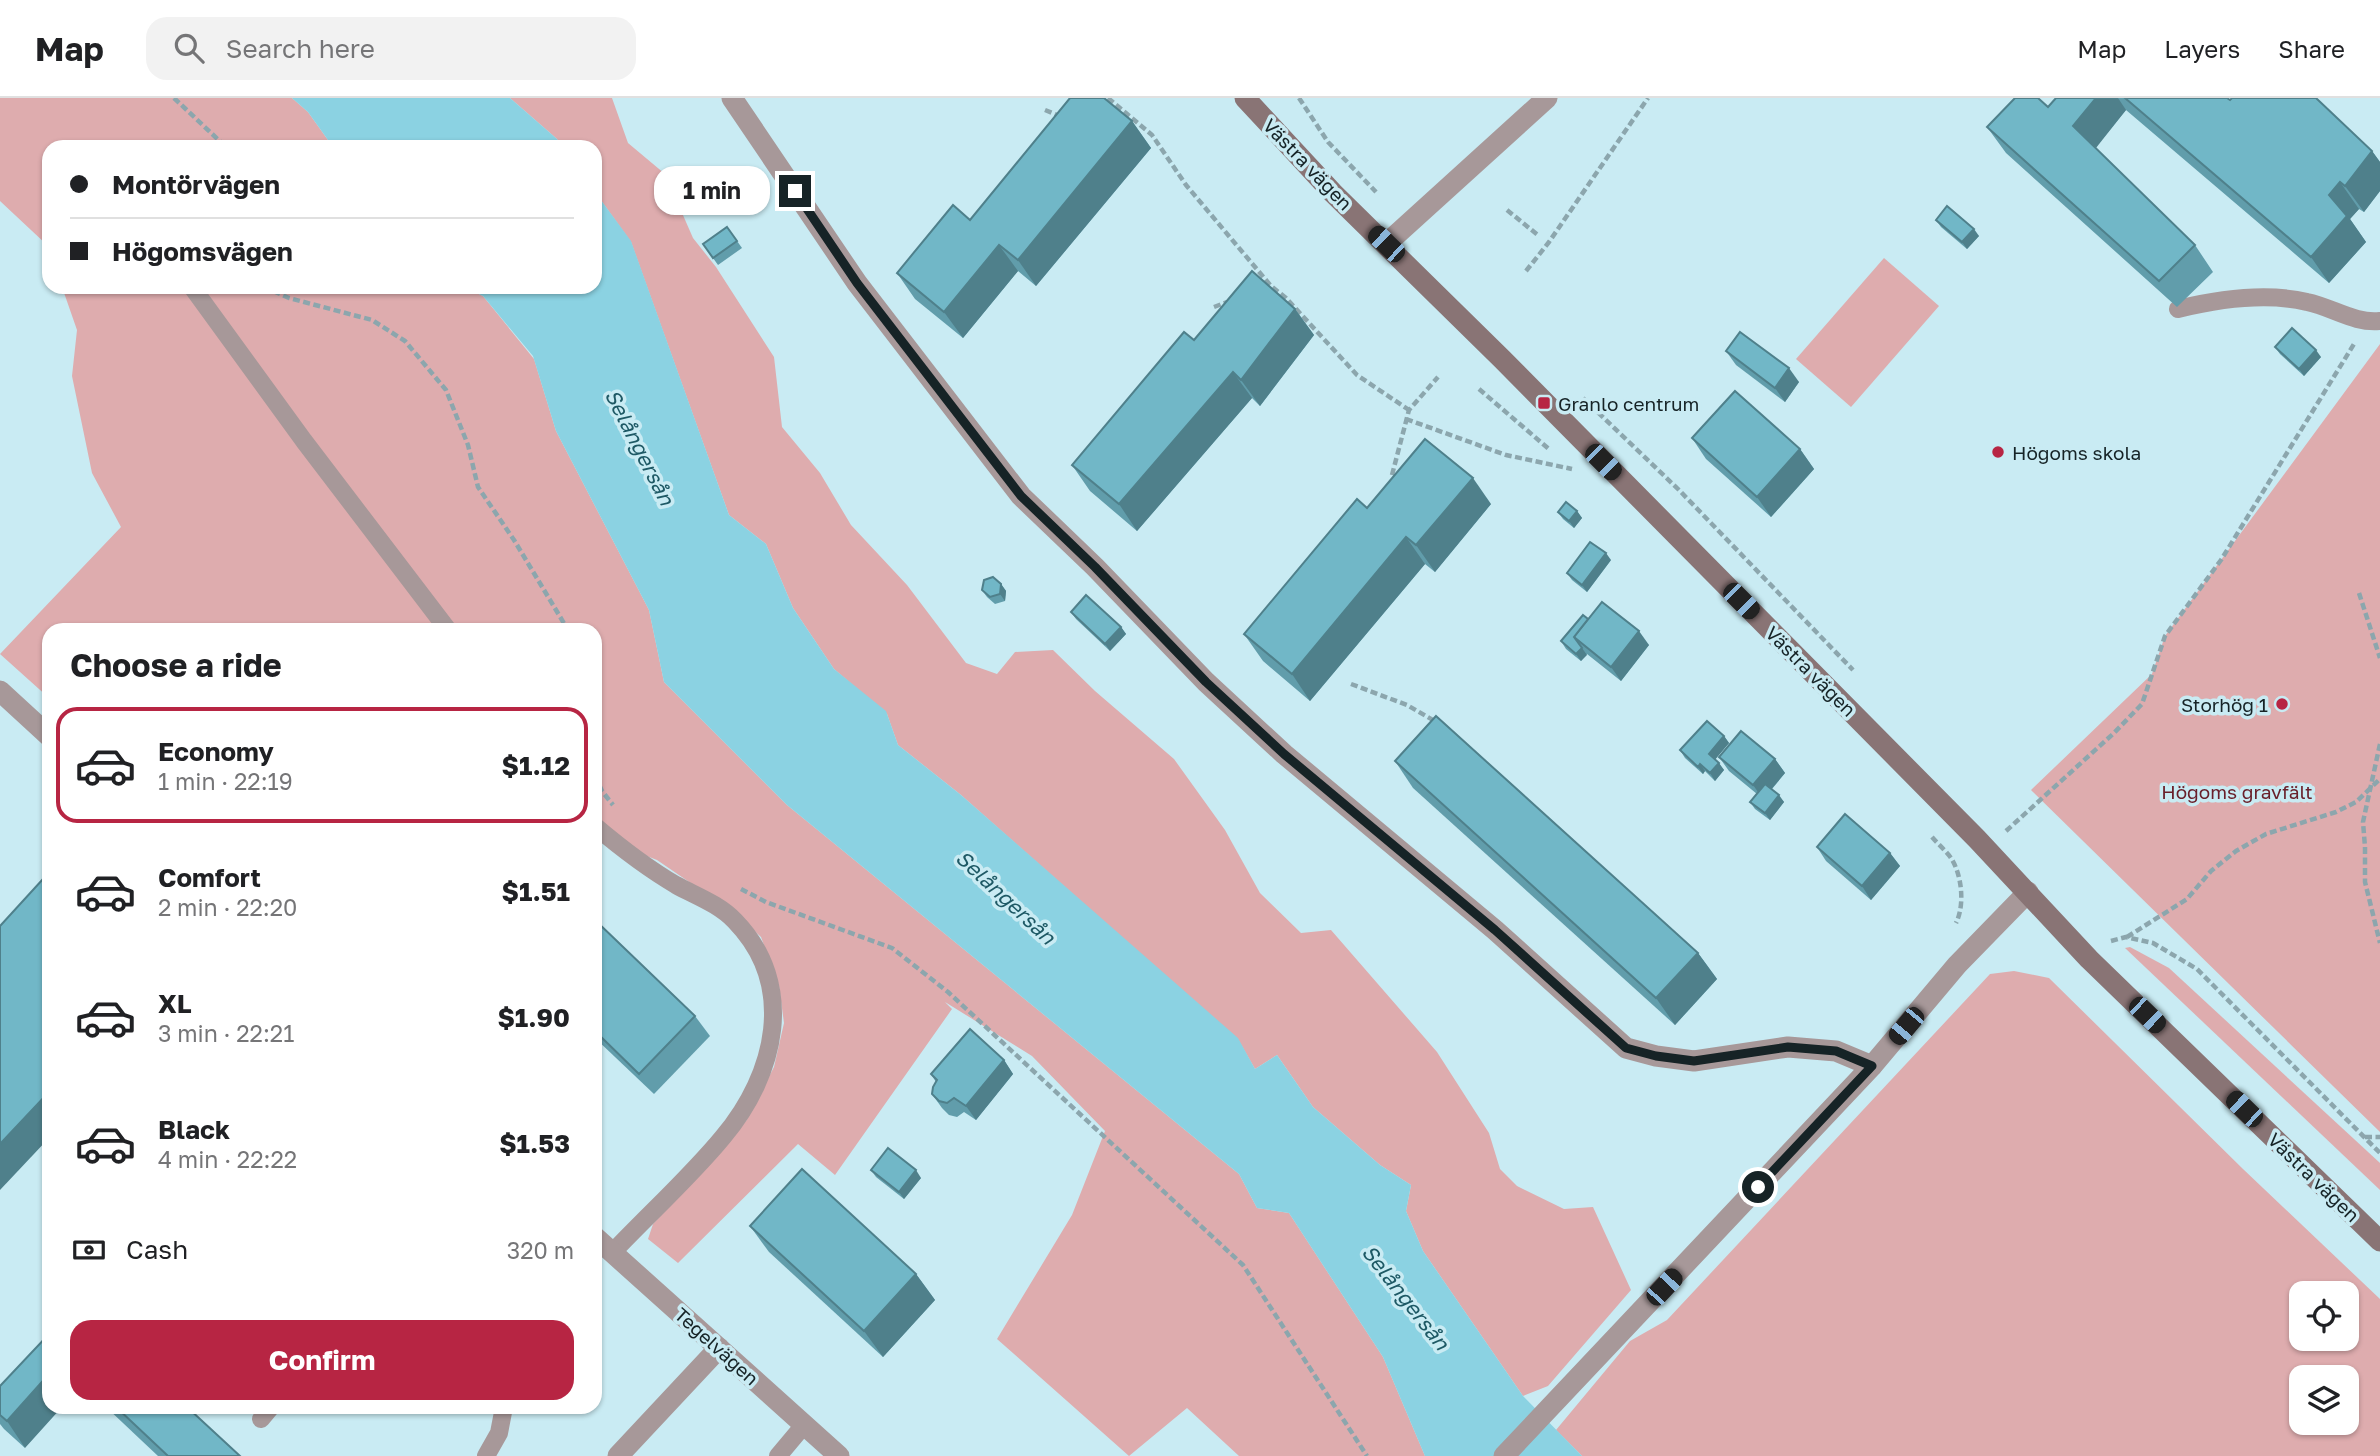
<!DOCTYPE html>
<html lang="en">
<head>
<meta charset="utf-8">
<style>
  :root { --surface:#fff; --page:#f2f2f2; --text:#202124; --muted:#757577; --line:#e0e0e0; --accent:#b72543 }
  body { margin:0; font-family:"Golos Text",sans-serif; background:var(--page); color:var(--text); height:100vh; display:flex; flex-direction:column; font-size:26px; white-space:nowrap }
  * { box-sizing:border-box; margin:0 }
  p { font-size:23px; color:var(--muted) }
  .icon { flex:none; width:38px; height:38px; fill:none; stroke:currentColor; stroke-width:2; stroke-linecap:round; stroke-linejoin:round }
  .map { position:relative; flex:1; overflow:hidden }
  .details { position:absolute; left:42px; top:525px; width:560px; height:791px; display:flex; flex-direction:column; background:var(--surface); border-radius:21px; box-shadow:0 2px 5px #0004 }
  .details>* { flex:none }
  .guide { position:absolute; left:42px; top:42px; width:560px; height:154px; border-radius:21px; box-shadow:0 2px 5px #0004; display:grid; align-content:center; height:154px; padding:0 28px; background:var(--surface) }
  .buttons { position:absolute; left:2289px; top:1183px; display:grid; gap:14px }
  .buttons a { display:grid; place-items:center; width:70px; height:70px; border-radius:14px; background:var(--surface); box-shadow:0 2px 5px #0004; font-size:35px }
  .end { position:absolute; width:32px; height:32px; margin:-16px; border:9px solid #162326; background:#fff; box-shadow:0 0 0 4px #fff }
  .from { border-radius:50% }
  .bubble { position:absolute; height:49px; border-radius:21px; background:var(--surface); box-shadow:0 2px 5px #0004; font-size:23px; font-weight:700; line-height:49px; text-align:center }
  .car { position:absolute; width:21px; height:42px; margin:-21px -10px; border-radius:9px; box-shadow:0 0 5px 2px #0007; background:linear-gradient(#222 24%,#8ab4d8 0 40%,#222 0 76%,#8ab4d8 0 86%,#222 0) }
  .guide b { display:flex; align-items:center; gap:24px; height:66px; font-size:26px }
  .guide b+b { border-top:2px solid var(--line) }
  .guide i { width:18px; height:18px; background:var(--text) }
  ul { padding:0; list-style:none }
  li { display:flex; align-items:center; gap:21px; height:116px; margin:0 14px 10px; padding:0 14px; border:4px solid transparent; border-radius:21px }
  li div { flex:1 }
  li b { display:block; font-size:26px }
  li em { font-style:normal; font-weight:700 }
  li.current { border-color:var(--accent) }
  li>.icon { width:63px; height:63px; stroke-width:1.5 }
  h2 { padding:0 28px; font-size:32px; line-height:84px }
  .pay { display:flex; align-items:center; gap:18px; height:77px; padding:0 28px; font-size:26px }
  .pay p { margin-inline-start:auto }
  .primary-button { display:flex; gap:14px; margin-top:auto; padding:14px 28px }
  .primary-button a { flex:1; height:80px; border-radius:21px; background:var(--accent); color:#fff; font-size:28px; font-weight:700; line-height:80px; text-align:center }
  header { display:flex; align-items:center; gap:42px; box-sizing:border-box; height:98px; padding:0 35px; background:var(--surface); border-bottom:2px solid var(--line) }
  header strong { font-size:33px }
  nav { display:flex; gap:38px; margin-inline-start:auto; font-size:24px }
  .search { width:490px; height:63px; background:var(--page); display:flex; align-items:center; gap:18px; box-sizing:border-box; padding:0 24px; border-radius:21px; color:var(--muted); font-size:26px }
  .map>svg:first-child { display:block }
</style>
</head>
<body>
<header>
<strong>Map</strong>
<div class="search"><svg class="icon" aria-label="search" viewBox="0 0 24 24"><circle cx="10" cy="10" r="6"/><path d="M15 15l6 6"/></svg>Search here</div>
<nav><a>Map</a><a>Layers</a><a>Share</a></nav>
</header>
<div class="map">
<svg width="2380" height="1358" viewBox="0 0 2380 1358">
  <rect width="100%" height="100%" fill="#c9ebf3"/>
  <g fill="#deacae" fill-rule="evenodd">
    <path d="M0 0H292L308 14 333 49H49V152L47 147 0 103Z"/>
    <path d="M510 0H612L628 45 665 76 693 140 716 169 774 259 782 329 820 375 851 427 907 487 966 565 997 576 1015 554 1053 552 1095 593 1174 661 1225 732 1260 795 1301 835 1331 832 1437 954 1489 1035 1500 1071 1517 1088 1564 1111 1593 1109 1631 1192 1548 1288 1523 1298 1423 1153 1406 1113 1411 1087 1380 1067 1313 1009 1277 957 1255 971 1239 943 961 697 898 647 887 616 834 571 793 510 766 446 729 417 631 144 595 94V49H562L557 41Z"/>
    <path d="M1884 160 1939 208 1851 309 1796 261Z"/>
    <path d="M62 189H464L483 198 534 261 556 333 649 512 664 584 787 707 1239 1076 1257 1110 1289 1115 1383 1259 1425 1358H1239L1187 1310 1129 1358 997 1241 1072 1117 1105 1033 1032 958 945 904 952 911 835 1077 798 1046 678 1165 648 1141 653 1126 746 1023 774 969 784 925 779 888 761 839 736 816 657 762 595 738V532H49V600L0 556 121 429 92 375 72 278 77 232Z"/>
    <path d="M2380 246V1034L2031 692 2152 576 2165 538Z"/>
    <path d="M2130 849 2169 870 2380 1065V1092L2125 850Z"/>
    <path d="M2014 873 2049 880 2243 1071 2380 1201V1358H1582L1556 1332 1630 1243 1667 1222 1990 876ZM2301 1195H2347V1241H2301ZM2301 1279H2347V1325H2301Z"/>
  </g>
  <g fill="#8bd2e2">
    <path d="M292 0H510L557 41 562 49H333L308 14Z"/>
    <path d="M595 94 631 143 729 417 766 446 793 510 834 571 886 613 898 647 961 697 1238 940 1255 971 1277 957 1313 1009 1380 1067 1411 1087 1406 1113 1423 1153 1523 1298 1582 1358H1425L1383 1259 1289 1115 1257 1110 1239 1076 787 707 664 584 649 512 556 333 533 258 483 198 464 189H595Z"/>
  </g>
  <g fill="none" stroke-linecap="round" stroke-linejoin="round">
    <g stroke="#8ca6ad" stroke-width="4.5" stroke-dasharray="7 3.5" stroke-linecap="butt">
      <path d="M174 0 226 49"/>
      <path d="M1108 0 1152 37 1186 87 1271 188 1286 200 1357 277 1409 312"/>
      <path d="M1299 0 1328 44 1376 94"/>
      <path d="M1045 12 1062 19"/>
      <path d="M1507 112 1539 138"/>
      <path d="M1526 173 1549 144 1648 0"/>
      <path d="M264 189 289 200 372 222 405 243 446 292 468 347 478 389 514 442 568 532"/>
      <path d="M1214 209 1227 204"/>
      <path d="M1479 291 1550 352"/>
      <path d="M1583 300 1679 392 1853 572"/>
      <path d="M1406 321 1506 357 1572 371"/>
      <path d="M1392 377 1409 312 1438 279"/>
      <path d="M2359 495 2380 560"/>
      <path d="M1351 586 1407 607 1438 625"/>
      <path d="M2380 646 2363 724 2365 749V784L2380 845"/>
      <path d="M595 678 602 693 613 707"/>
      <path d="M2006 733 2114 635 2142 606 2165 538 2221 462 2354 246"/>
      <path d="M1932 739C1938 746 1946 753 1951 760 1962 777 1965 807 1956 825"/>
      <path d="M741 791 766 804 892 850 948 894 1243 1167 1367 1358"/>
      <path d="M2127 839 2187 801 2211 773 2236 753 2266 736 2336 714 2356 704 2380 681"/>
      <path d="M2111 843 2126 839 2153 845 2197 871 2380 1055"/>
      <path d="M2365 1039H2380"/>
    </g>
    <g stroke="#a79899" stroke-width="18">
      <path d="M192 189 304 343 448 532"/>
      <path d="M2178 211C2219 201 2265 194 2307 204 2332 209 2355 226 2380 223"/>
      <path d="M595 728C621 750 647 770 676 787 696 798 719 806 735 823 797 887 776 976 723 1039 691 1078 648 1117 613 1154"/>
      <path d="M261 1321 271 1309"/>
      <path d="M486 1358 499 1335 504 1309"/>
      <path d="M778 1358 804 1327"/>
    </g>
    <g stroke="#a79899" stroke-width="21">
      <path d="M732 0 857 185 1021 398 1095 469 1206 584 1284 656 1495 832 1626 950 1656 958 1694 963 1788 949 1836 953 1872 968"/>
      <path d="M1386 146 1547 0"/>
      <path d="M0 593 49 638"/>
      <path d="M595 1139 839 1358"/>
      <path d="M618 1358 719 1250"/>
      <path d="M1504 1358 1872 968 1957 867 2028 794"/>
    </g>
    <path stroke="#897475" stroke-width="21" d="M1245 0 1333 95 1502 261 1977 741 2089 861 2380 1143"/>
  </g>
  <g fill="#619dab">
    <path d="M2056 0H2227L2230 2 2372 53 2380 64V93L2364 114 2359 111 2350 121 2366 144 2329 185 2126 12 2095 50 2195 147 2213 174 2177 209 2006 55 1987 29 2048 9Z"/>
    <path d="M1132 23 1151 50 1036 188 1018 173 963 240 915 201 897 175 970 122Z"/>
    <path d="M1936 122 1979 138 1967 151 1941 129Z"/>
    <path d="M727 129 742 150 718 167 703 146Z"/>
    <path d="M1295 211 1314 237 1260 308 1252 300 1137 433 1090 393 1072 367 1194 242Z"/>
    <path d="M2275 249 2321 259 2304 278 2280 256Z"/>
    <path d="M1726 253 1799 284 1785 304 1736 267Z"/>
    <path d="M1692 340 1800 351 1814 371 1771 419 1706 361Z"/>
    <path d="M1491 406 1435 474 1425 466 1310 603 1263 563 1244 536 1367 410Z"/>
    <path d="M1577 413 1582 420 1574 430 1563 421 1558 414Z"/>
    <path d="M1611 462 1587 494 1572 482 1567 475Z"/>
    <path d="M1001 486 1006 493 1005 503 995 506 987 499 982 492Z"/>
    <path d="M1071 514 1121 529 1126 536 1110 553 1076 521Z"/>
    <path d="M1588 521 1649 547 1621 583 1587 556 1581 563 1566 551 1561 543Z"/>
    <path d="M1724 638 1729 645 1715 661 1724 672 1715 683 1705 673 1703 676 1685 660 1680 652Z"/>
    <path d="M1719 659 1775 661 1785 675 1772 691 1784 704 1770 722 1755 711 1750 704 1757 696 1729 673Z"/>
    <path d="M1395 663 1698 855 1717 881 1675 927 1413 690Z"/>
    <path d="M1817 749 1890 755 1900 768 1871 802 1826 763Z"/>
    <path d="M595 822 695 918 710 938 654 996 595 940Z"/>
    <path d="M1004 962 1013 976 976 1022 964 1014 957 1019 949 1017 942 1010 932 996 936 984 931 976Z"/>
    <path d="M871 1072 921 1080 904 1101 876 1079Z"/>
    <path d="M750 1128 916 1176 935 1202 883 1259 769 1154Z"/>
    <path d="M0 1288 25 1350 4 1331 0 1326Z"/>
    <path d="M106 1309H187L240 1358H158Z"/>
  </g>
  <g fill="#4f808b">
    <path d="M2096 0H2118L2126 12 2092 55 2073 28Z"/>
    <path d="M1132 23 1151 50 1036 188 1018 162Z"/>
    <path d="M2372 53 2380 64V93L2364 114 2345 88Z"/>
    <path d="M2340 84 2359 111 2350 121 2366 144 2329 185 2311 159 2329 97Z"/>
    <path d="M1974 131 1979 138 1967 151 1962 144Z"/>
    <path d="M999 147 1018 173 963 240 944 214Z"/>
    <path d="M1295 211 1314 237 1260 308 1241 282Z"/>
    <path d="M2316 252 2321 259 2304 278 2299 271Z"/>
    <path d="M1789 270 1799 284 1785 304 1775 290Z"/>
    <path d="M1233 274 1252 300 1137 433 1119 406Z"/>
    <path d="M1800 351 1814 371 1771 419 1757 399Z"/>
    <path d="M1473 380 1491 406 1435 474 1416 447Z"/>
    <path d="M1577 413 1582 420 1574 430 1569 423Z"/>
    <path d="M1406 439 1425 466 1310 603 1292 576Z"/>
    <path d="M1606 455 1611 462 1587 494 1582 487Z"/>
    <path d="M1001 486 1006 493 1005 503 1000 496Z"/>
    <path d="M1121 529 1126 536 1110 553 1105 546Z"/>
    <path d="M1639 533 1649 547 1621 583 1611 569Z"/>
    <path d="M1582 550 1587 557 1581 563 1576 556Z"/>
    <path d="M1724 638 1729 645 1714 663 1709 656Z"/>
    <path d="M1775 661 1785 675 1763 701 1753 687Z"/>
    <path d="M1719 665 1724 672 1715 683 1710 675Z"/>
    <path d="M1700 666 1705 673 1703 676 1698 669Z"/>
    <path d="M1779 697 1784 704 1770 722 1765 715Z"/>
    <path d="M1890 755 1900 768 1871 802 1862 788Z"/>
    <path d="M1698 855 1717 881 1675 927 1656 900Z"/>
    <path d="M1004 962 1013 976 976 1022 966 1008Z"/>
    <path d="M49 994V1040L0 1092V1046Z"/>
    <path d="M916 1072 921 1080 904 1101 899 1094Z"/>
    <path d="M916 1176 935 1202 883 1259 864 1233Z"/>
    <path d="M49 1276V1309H62L25 1350 7 1323Z"/>
  </g>
  <g fill="#71b7c7" stroke="#4f808b" stroke-width="2">
    <path d="M1070 0H1104L1132 23 1018 162 999 147 944 214 897 175 953 107 970 122Z"/>
    <path d="M2015 0H2038L2048 9 2056 0H2096L2073 28 2195 147 2159 183 1987 29Z"/>
    <path d="M2125 0H2227L2230 2 2232 0H2316L2372 53 2345 88 2340 84 2329 97 2347 118 2311 159Z"/>
    <path d="M1947 108 1974 131 1962 144 1936 122Z"/>
    <path d="M727 129 737 143 713 160 703 146Z"/>
    <path d="M1252 173 1295 211 1241 282 1233 274 1119 406 1072 367 1184 234 1194 242Z"/>
    <path d="M2292 230 2316 252 2299 271 2275 249Z"/>
    <path d="M1740 234 1789 270 1775 290 1726 253Z"/>
    <path d="M1735 293 1800 351 1757 399 1692 340Z"/>
    <path d="M1425 341 1473 380 1416 447 1406 439 1292 576 1244 536 1357 401 1367 410Z"/>
    <path d="M1566 404 1577 413 1569 423 1558 414Z"/>
    <path d="M1590 444 1606 455 1582 487 1567 475Z"/>
    <path d="M993 479 1001 486 1000 496 990 499 982 492 984 482Z"/>
    <path d="M1086 497 1121 529 1105 546 1071 514Z"/>
    <path d="M1602 504 1639 533 1611 569 1574 539Z"/>
    <path d="M1583 517 1588 521 1574 539 1582 550 1576 556 1561 543Z"/>
    <path d="M1436 618 1698 855 1656 900 1395 663Z"/>
    <path d="M1707 623 1724 638 1709 656 1719 665 1710 675 1700 666 1698 669 1680 652Z"/>
    <path d="M1741 633 1775 661 1753 687 1719 659Z"/>
    <path d="M1765 686 1779 697 1765 715 1750 704Z"/>
    <path d="M1845 716 1890 755 1862 788 1817 749Z"/>
    <path d="M43 781 49 787V994L0 1046V828Z"/>
    <path d="M595 822 695 918 639 976 595 933Z"/>
    <path d="M970 931 1004 962 966 1008 954 1000 947 1005 939 1003 932 996 933 989 937 982 931 976Z"/>
    <path d="M888 1050 916 1072 899 1094 871 1072Z"/>
    <path d="M802 1071 916 1176 864 1233 750 1128Z"/>
    <path d="M49 1236V1276L7 1323 0 1317V1288Z"/>
    <path d="M116 1309H187L240 1358H168Z"/>
  </g>
  <g fill="none" stroke-linecap="round" stroke-linejoin="round">
    <path stroke="#162326" stroke-width="9" d="M795 93 857 185 1021 398 1095 469 1206 584 1284 656 1495 832 1626 950 1656 958 1694 963 1788 949 1836 953 1872 968 1758 1089"/>
  </g>
  <g fill="#b72543" stroke="#c9ebf3" stroke-width="2.5">
    <rect x="1537" y="298" width="14" height="14" rx="3.5"/>
    <circle cx="1998" cy="354" r="7"/>
    <circle cx="2282" cy="606" r="7"/>
  </g>
  <g text-anchor="middle" dominant-baseline="central" stroke-width="7" stroke-linejoin="round" paint-order="stroke">
    <g font-size="19" fill="#162326" stroke="#c9ebf3">
      <text transform="translate(1308 66) rotate(46)">Västra vägen</text>
      <text transform="translate(1811 573) rotate(45)">Västra vägen</text>
      <text transform="translate(2314 1079) rotate(44)">Västra vägen</text>
      <text transform="translate(717 1248) rotate(42)">Tegelvägen</text>
    </g>
    <g font-size="19" fill="#162326" stroke="#c9ebf3" text-anchor="start">
      <text x="1558" y="305">Granlo centrum</text>
      <text x="2012" y="354">Högoms skola</text>
      <text x="2268" y="606" text-anchor="end">Storhög 1</text>
    </g>
    <g font-size="19" fill="#69202b" stroke="#c9ebf3">
      <text x="2237" y="693">Högoms gravfält</text>
    </g>
    <g font-size="21" font-style="italic" fill="#1e5965" stroke="#c9ebf3">
      <text transform="translate(640 349) rotate(63)">Selångersån</text>
      <text transform="translate(1006 799) rotate(43)">Selångersån</text>
      <text transform="translate(1406 1199) rotate(52)">Selångersån</text>
    </g>
  </g>
</svg>
<div class="buttons">
<a><svg class="icon" aria-label="locate" viewBox="0 0 24 24"><circle cx="12" cy="12" r="6"/><path d="M12 2v4M12 18v4M2 12h4M18 12h4"/></svg></a>
<a><svg class="icon" aria-label="layers" viewBox="0 0 24 24"><path d="M12 4l9 5-9 5-9-5zM3 14l9 5 9-5"/></svg></a>
</div>
<i class="end from" style="left:1758px;top:1089px"></i>
<i class="end" style="left:795px;top:93px"></i>
<div class="bubble" style="left:654px;top:68px;width:116px">1 min</div>
<i class="car" style="left:1386px;top:146px;rotate:314deg"></i>
<i class="car" style="left:1603px;top:364px;rotate:135deg"></i>
<i class="car" style="left:1741px;top:503px;rotate:135deg"></i>
<i class="car" style="left:2147px;top:917px;rotate:134deg"></i>
<i class="car" style="left:1906px;top:928px;rotate:220deg"></i>
<i class="car" style="left:2244px;top:1011px;rotate:314deg"></i>
<i class="car" style="left:1664px;top:1189px;rotate:43deg"></i>
<div class="guide">
<b><i class="from"></i>Montörvägen</b>
<b><i></i>Högomsvägen</b>
</div>
<section class="details">
<h2>Choose a ride</h2>
<ul>
<li class="current"><svg class="icon" aria-label="car" viewBox="0 0 24 24"><path d="M5 17H2v-5l4-1 3-4h7l3 4 3 1v5h-3M9 17h6M6 11h13"/><circle cx="7" cy="17" r="2"/><circle cx="17" cy="17" r="2"/></svg><div><b>Economy</b><p>1 min · 22:19</p></div><em>$1.12</em></li>
<li><svg class="icon" aria-label="car" viewBox="0 0 24 24"><path d="M5 17H2v-5l4-1 3-4h7l3 4 3 1v5h-3M9 17h6M6 11h13"/><circle cx="7" cy="17" r="2"/><circle cx="17" cy="17" r="2"/></svg><div><b>Comfort</b><p>2 min · 22:20</p></div><em>$1.51</em></li>
<li><svg class="icon" aria-label="car" viewBox="0 0 24 24"><path d="M5 17H2v-5l4-1 3-4h7l3 4 3 1v5h-3M9 17h6M6 11h13"/><circle cx="7" cy="17" r="2"/><circle cx="17" cy="17" r="2"/></svg><div><b>XL</b><p>3 min · 22:21</p></div><em>$1.90</em></li>
<li><svg class="icon" aria-label="car" viewBox="0 0 24 24"><path d="M5 17H2v-5l4-1 3-4h7l3 4 3 1v5h-3M9 17h6M6 11h13"/><circle cx="7" cy="17" r="2"/><circle cx="17" cy="17" r="2"/></svg><div><b>Black</b><p>4 min · 22:22</p></div><em>$1.53</em></li>
</ul>
<div class="pay"><svg class="icon" aria-label="cash" viewBox="0 0 24 24"><path d="M3 7h18v10H3z"/><circle cx="12" cy="12" r="2"/></svg>Cash<p>320 m</p></div>
<div class="primary-button"><a>Confirm</a></div>
</section>
</div>
</body>
</html>
